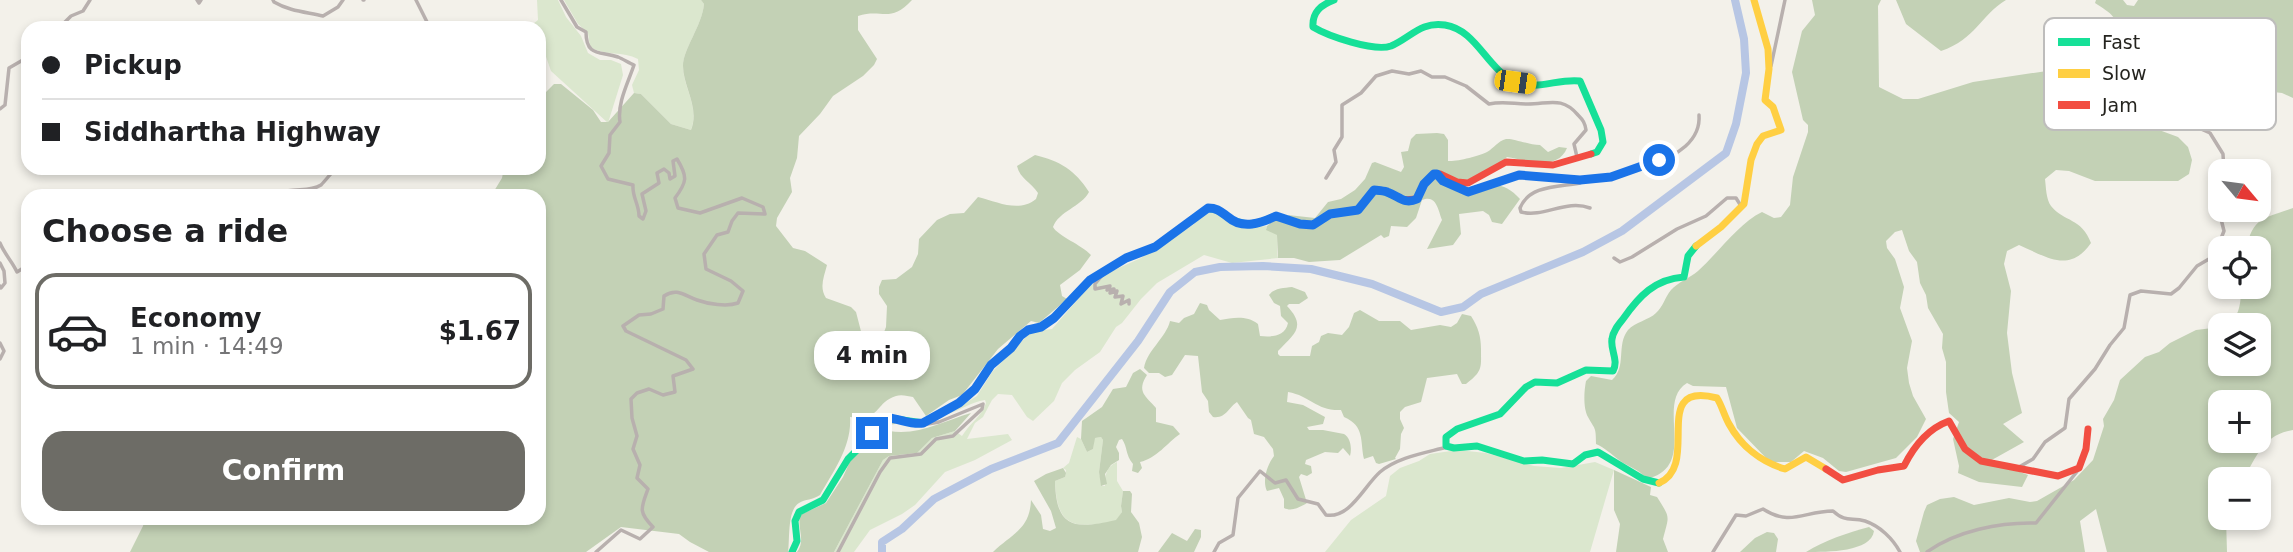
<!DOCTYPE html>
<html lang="en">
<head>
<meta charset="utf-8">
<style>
  :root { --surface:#fff; --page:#f2f2f2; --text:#202124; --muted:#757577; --line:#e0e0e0; --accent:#6d6c66 }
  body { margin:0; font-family:"DejaVu Sans",sans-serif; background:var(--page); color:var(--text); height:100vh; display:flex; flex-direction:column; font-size:26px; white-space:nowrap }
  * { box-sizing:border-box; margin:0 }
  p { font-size:23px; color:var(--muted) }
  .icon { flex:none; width:38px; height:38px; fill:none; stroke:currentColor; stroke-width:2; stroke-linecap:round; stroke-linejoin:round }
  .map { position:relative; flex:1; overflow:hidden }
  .sheet { position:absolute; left:21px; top:189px; width:525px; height:336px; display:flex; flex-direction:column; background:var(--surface); border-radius:21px; box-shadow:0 4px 10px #0003 }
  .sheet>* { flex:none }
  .banner { position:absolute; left:21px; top:21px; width:525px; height:154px; border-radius:21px; box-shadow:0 4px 10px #0003; display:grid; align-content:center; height:154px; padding:0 21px; background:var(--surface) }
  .needle { width:46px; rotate:119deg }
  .controls { position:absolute; left:2208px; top:159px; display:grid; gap:14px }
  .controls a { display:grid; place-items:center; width:63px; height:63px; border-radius:14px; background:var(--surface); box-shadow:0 4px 10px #0003; font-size:35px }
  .end { position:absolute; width:32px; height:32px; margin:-16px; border:9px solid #1a73e8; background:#fff; box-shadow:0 0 0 4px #fff }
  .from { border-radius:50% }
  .bubble { position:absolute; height:49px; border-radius:21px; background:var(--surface); box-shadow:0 4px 10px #0003; font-size:23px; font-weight:800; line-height:49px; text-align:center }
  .car { position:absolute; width:21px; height:42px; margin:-21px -10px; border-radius:9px; box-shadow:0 0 5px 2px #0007; background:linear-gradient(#f5c518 24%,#345 0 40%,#f5c518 0 76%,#345 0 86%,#f5c518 0) }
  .banner b { display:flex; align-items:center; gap:24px; height:66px; font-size:26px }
  .banner b+b { border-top:2px solid var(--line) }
  .banner i { width:18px; height:18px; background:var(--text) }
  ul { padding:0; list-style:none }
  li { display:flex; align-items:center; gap:21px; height:116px; margin:0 14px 10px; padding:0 7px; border:4px solid var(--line); border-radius:21px }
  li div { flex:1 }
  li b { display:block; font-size:26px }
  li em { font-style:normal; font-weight:800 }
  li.current { border-color:var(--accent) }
  li>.icon { width:63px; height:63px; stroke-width:1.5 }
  h2 { padding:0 21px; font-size:32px; line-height:84px }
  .button { display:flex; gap:14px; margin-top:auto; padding:14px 21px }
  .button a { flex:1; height:80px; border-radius:21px; background:var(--accent); color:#fff; font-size:28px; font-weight:800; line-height:80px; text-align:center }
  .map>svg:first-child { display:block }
</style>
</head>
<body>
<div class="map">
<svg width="2293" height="552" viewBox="0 0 2293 552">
  <rect width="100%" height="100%" fill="#f3f1ea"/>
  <g fill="#dbe7ce">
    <path d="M537 0H558L566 17 581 36 588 53 600 60H611L621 64 623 75 608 123 551 71 544 51 539 47V28H528L538 20Z"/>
    <path d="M564 0H701L704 4C702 26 683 49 683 66 683 88 700 107 691 130L671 124 641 94 634 93 632 85 639 70 638 59C623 51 605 56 590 47L588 33 578 24Z"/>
    <path d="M1211 211C1233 218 1241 230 1267 226L1266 229 1277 234C1278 243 1276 252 1278 258L1232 263 1204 255 1157 283 1141 299 1122 323 1116 327 1100 352 1075 370 1062 383 1054 401 1033 421 1027 417 1012 395 998 394 992 400 983 417 975 423 967 439 1008 434 1012 440 975 460 945 472 915 505 902 514 870 530 854 552H834L883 460 889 456 917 453 932 438 955 431 962 436C970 423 981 417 986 403L985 400C971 402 961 410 948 414L977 396 992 372 1028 335 1034 331 1052 329 1086 290 1103 275 1141 258 1155 247 1193 225 1199 217Z"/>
    <path d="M1077 437 1081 439 1087 452 1093 449 1094 438 1101 437 1103 440 1099 472 1102 486H1105C1105 475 1106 467 1117 462V481L1123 491 1121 506 1122 512 1116 521C1075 528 1057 530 1055 481L1065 477 1066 470 1063 468 1069 463Z"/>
    <path d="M1458 450 1486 453 1534 466 1561 468 1595 462 1614 470 1590 552H1325L1351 520 1386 496 1390 476 1400 468 1419 461 1430 454Z"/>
  </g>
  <g fill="#c3d1b5" fill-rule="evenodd">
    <path d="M701 0H912C890 24 882 8 858 16V30L877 59 874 65 863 76 833 96 820 114 799 136 797 158 790 178 792 192 777 218 776 226 793 248 805 251 827 265C824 277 819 287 826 298L851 307 856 312 863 339 869 343 876 344 881 340 886 327 887 306 879 294V287L882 280 896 279 912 267 918 254 919 239 937 220 950 214 964 213 978 197C998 202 1019 213 1036 199L1038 193C1031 182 1020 179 1017 166L1035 155C1060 161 1075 170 1089 192 1081 207 1059 211 1053 227 1058 236 1082 245 1091 255L1080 270 1060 285 1062 296 1067 299 1039 323 1031 321 998 349 962 395 949 400 926 416 913 397C908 396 901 394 896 396 874 403 881 422 850 417 852 446 834 470 820 495 813 500 805 499 799 503 787 510 790 540 788 552H709L690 542 679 534 621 527 586 552H130L143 526 145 518H539V196H491L502 178 504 168H539V99L554 84H561L593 110 601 122H608L634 93 641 94 671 124 691 130C700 107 683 87 683 66 683 49 702 26 704 4Z"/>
    <path d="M1812 0H1881L1878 6 1879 87 1903 99H1918L1973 82 2073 67 2087 71 2100 76 2117 100 2151 127 2178 137 2188 147 2192 160 2189 174 2178 181H2095L2069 171 2056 170 2045 179C2046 187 2046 199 2051 206 2064 222 2082 218 2091 243 2069 274 2047 257 2019 245L2007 251 2004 264 2011 291 2007 333 2012 373 2022 413 2003 424 2024 442 1990 461 2028 475 2022 487 1979 482 1958 473 1959 466 1953 439 1959 422 1949 413 1946 392V362L1942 348 1943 334 1928 308 1926 295 1920 283 1917 262 1909 251 1902 230 1895 232 1886 241 1887 248 1895 259 1904 287 1900 308 1912 341 1907 368 1909 383 1913 396 1926 419 1917 437 1896 458 1846 472 1839 471 1823 458 1804 451 1791 462H1770L1737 428 1726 387 1693 386 1687 383C1654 403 1700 467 1646 479 1640 469 1628 467 1619 460 1611 454 1605 448 1596 444 1596 426 1595 430 1588 417 1583 408 1584 391 1586 381L1591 376 1612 380C1627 367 1616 345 1628 330 1635 322 1649 320 1656 313 1663 307 1665 297 1671 290 1678 282 1690 278 1698 271 1718 253 1739 223 1762 212L1774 218 1781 217 1790 205 1793 177 1808 132V125L1803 120 1792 72 1802 31 1815 15Z"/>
    <path d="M1896 0H2006C1980 16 1976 39 1941 51L1906 24Z"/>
    <path d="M2096 0H2123L2127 5 2134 6 2138 0H2293V98L2282 93 2247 89 2223 75 2203 74 2183 68 2149 62 2120 38C2118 17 2112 14 2095 3Z"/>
    <path d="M1437 133 1444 134 1448 140V161C1456 162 1479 156 1487 152 1494 148 1498 141 1506 139 1513 138 1529 145 1540 145L1548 152 1559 147 1567 148C1557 172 1526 160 1507 157 1497 168 1472 184 1457 179 1447 176 1440 170 1430 172L1423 184C1435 177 1441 177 1453 182L1458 192 1469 194C1489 182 1504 181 1520 199L1502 224 1492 222 1489 215 1483 211 1459 214 1461 234 1453 245 1427 249 1442 220C1438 209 1436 194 1422 200L1416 218 1407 227 1391 226 1389 236 1384 238 1381 235 1340 260 1309 262 1294 258H1278L1277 235 1266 230 1267 226 1274 220H1292L1288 215 1315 218 1328 202 1341 199 1355 190 1365 179 1372 163 1375 162 1401 172 1404 167 1401 152 1408 151 1411 139 1416 134Z"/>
    <path d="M2293 208V430C2263 435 2258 455 2243 479L2221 480V518H2226L2227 552H2107L2096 509 2080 521 2085 552H1920L1916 541 1924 512 1927 505 1940 499 1954 497 1974 505 2009 498 2030 502 2037 501 2074 480 2093 460 2104 426 2103 419 2114 400 2120 380 2145 357 2159 352 2170 343 2196 330 2221 327V364H2259V326L2225 325C2240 319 2241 302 2241 287H2259V248H2246C2254 216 2264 219 2293 208ZM2221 402H2259V441H2221Z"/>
    <path d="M1292 287 1305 292 1308 298 1299 304H1289L1287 306C1307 327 1294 334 1278 351V354L1280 356H1310L1312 346 1319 342 1321 336 1328 333 1342 335 1349 327 1354 313 1360 310 1379 321H1400L1411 330 1440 325 1451 327 1457 323 1462 314 1471 316C1478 327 1481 336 1481 349 1481 368 1483 371 1466 384H1462L1457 374 1427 378 1421 402 1405 407 1400 412V419L1404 428 1401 434 1400 449 1395 458 1396 459 1379 464 1376 463 1373 456 1364 459C1360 441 1365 426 1344 417L1341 410C1316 411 1311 396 1288 392L1287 402 1303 405 1325 417 1323 424 1307 427 1309 430H1323L1344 434C1351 438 1352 449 1350 456L1343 448 1338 453 1325 452 1306 460 1305 464 1311 466 1312 473 1307 476 1301 474 1299 477 1307 503C1300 507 1292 512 1284 508V499L1279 488 1267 491C1262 481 1267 465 1274 456L1273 449 1264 437 1254 434 1251 420 1248 418 1237 402C1229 407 1226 419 1213 417L1209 412 1208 401 1202 392 1198 356 1185 355 1172 375 1165 377 1159 373H1149L1144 368C1147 350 1166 338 1170 321L1179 323 1184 318 1194 314 1200 303 1207 305 1209 310 1220 320C1233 318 1246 315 1258 324L1260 336C1271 337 1285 337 1288 323L1281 316 1280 306 1274 303 1269 295C1274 288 1284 288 1292 287Z"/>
    <path d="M1140 369 1147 375C1136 392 1146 396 1156 408V422L1173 426 1180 434C1167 443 1157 458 1140 462L1142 468 1138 473 1132 471 1133 464C1125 454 1128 448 1122 439L1119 440 1116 447 1119 453V460L1111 465 1105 474 1107 484 1101 486 1099 472 1103 440 1101 437 1095 438 1093 449 1087 452 1081 439 1082 421 1102 407 1113 389 1126 387 1133 373Z"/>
    <path d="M971 413 955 431 932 438 917 453 889 456 883 460 834 552H797C806 540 797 529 800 515L826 503 843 477 852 457 864 445 878 443 886 433 884 425 889 421H898L895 424 888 425 889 431C919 436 943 421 971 413Z"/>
    <path d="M1063 468 1066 473 1065 477 1055 481C1056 530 1076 529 1116 520L1122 512 1121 506 1123 491H1130L1132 494 1131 512 1139 523 1142 537 1138 552H993C1012 534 1030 529 1031 500L1041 515 1043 529 1050 531 1056 528 1051 511 1034 481 1046 474Z"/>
    <path d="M1614 470 1651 487 1650 495 1657 497C1671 519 1669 515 1663 539L1668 552H1616L1620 524 1614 510Z"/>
    <path d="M1869 527 1874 531C1871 552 1828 552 1806 552 1825 540 1847 533 1869 527Z"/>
    <path d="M1195 529 1201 530V537L1194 552H1158L1172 533 1187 541Z"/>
    <path d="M1767 532 1774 533 1778 539 1776 552H1740L1755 538Z"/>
  </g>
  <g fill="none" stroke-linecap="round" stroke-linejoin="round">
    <path stroke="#b7c6e4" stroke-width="8" d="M882 552V542L902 529 934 499 991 469 1058 443 1138 341 1170 292 1195 272 1220 267 1263 266 1311 269 1372 284 1441 312 1463 307 1481 294 1583 252 1622 231 1726 153 1736 124 1746 73 1744 39 1735 0"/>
    <g stroke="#b8b0ae" stroke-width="3.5">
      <path d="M197 0 199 3 201 0"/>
      <path d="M273 0 274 2C289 11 306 12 323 16L338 7 343 0"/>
      <path d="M363 0H364"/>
      <path d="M416 0 430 28"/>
      <path d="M561 0 577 27 586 32C586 57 600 51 618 57 623 59 629 63 634 65 628 83 617 103 620 122L610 135 609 153 601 166 608 179 633 185C632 197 639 204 639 216L643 219 646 211 642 194 659 183 657 173 664 169 669 173 670 179 675 176 673 161 677 159C688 177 687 182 675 198L678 208 700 213 742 198 763 207 765 214 738 213 732 221 728 232 717 235 704 254 706 269 731 281 743 291 738 303C727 307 708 304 697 300 685 296 677 287 664 296L663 309 651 314 639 315 623 326 626 331 686 360 693 369 673 376 675 392 663 395 649 389 637 393 631 399 632 418 637 436 633 449 640 465 637 478 648 489C641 508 638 512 653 527L640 539 621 530 596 552"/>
      <path d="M59 28 71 16 83 11 90 0"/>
      <path d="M1771 66 1785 0"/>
      <path d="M0 109 5 105 9 68 28 57"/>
      <path d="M1653 161C1676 158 1701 140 1699 115"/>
      <path d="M2224 172 2223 154 2210 133 2192 125 2174 111 2142 77 2151 72H2156C2172 102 2194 102 2225 110L2228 108V96L2231 92"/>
      <path d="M1439 176 1443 181 1468 192 1519 175 1577 179 1580 180V183C1559 187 1529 185 1520 208L1521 212C1544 218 1566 199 1590 208"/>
      <path d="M1326 178 1336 162 1334 150 1342 137V105L1361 93 1376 76 1392 71 1409 74 1421 71 1432 77H1445L1466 86 1489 104C1503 101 1514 104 1528 104 1549 104 1562 96 1578 115 1583 120 1585 123 1586 130L1574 144 1577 157"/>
      <path d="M1580 180 1611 177 1653 161 1658 151"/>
      <path d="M278 196C290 185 307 194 321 185 326 180 331 173 336 168"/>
      <path d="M0 243C5 255 12 261 17 272L28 265"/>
      <path d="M1614 258 1620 262 1632 257 1677 229 1706 216 1727 198H1736L1741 206"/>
      <path d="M0 263 4 271 5 283 1 288 0 286"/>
      <path d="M1104 273 1095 284V289L1110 286 1107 290 1114 289 1110 293 1117 291 1115 297 1123 296 1121 304 1129 300V304"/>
      <path d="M0 343 4 351 0 359"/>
      <path d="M2019 467 2033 459 2045 442 2065 428 2069 399 2095 369 2110 345 2124 328 2130 295 2141 291 2171 294 2179 288 2197 266 2214 256 2224 231 2220 215 2213 203 2221 182"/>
      <path d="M838 552 880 472 890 458 921 454 936 439 953 436 982 409 983 404 939 422 922 425"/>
      <path d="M1214 552 1219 543 1233 535 1238 498 1260 471 1275 483 1286 480 1298 499 1318 504 1326 515C1350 519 1364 486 1380 472 1398 457 1425 453 1447 447"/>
      <path d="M1713 552 1736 515 1746 516 1763 509C1791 527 1804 511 1833 511 1846 523 1851 517 1865 521 1880 526 1893 539 1900 552"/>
      <path d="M1927 552C1956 531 2000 522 2036 523L2079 469"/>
    </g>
    <g stroke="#16e098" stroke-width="7">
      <path d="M1334 0C1321 5 1312 12 1313 27 1328 36 1374 52 1391 46 1410 38 1421 21 1445 25 1477 30 1487 70 1516 82 1537 91 1559 78 1580 81L1601 130 1603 142 1597 152 1591 154"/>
      <path d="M1659 483 1643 479 1598 452 1585 455 1573 464 1542 460 1524 461 1477 446 1454 448 1446 446V437L1457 429 1500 414 1526 387 1535 382 1557 383 1586 370 1613 371C1619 360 1610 350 1612 339 1613 331 1618 325 1623 319 1639 296 1655 279 1684 277L1688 256 1696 246"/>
      <path d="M792 552 797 541 795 521 799 512 823 500 848 459 889 418 923 423 959 403 975 389 991 365 1011 348 1020 336 1028 330 1041 327 1054 318 1090 280 1126 258 1155 247 1208 208 1217 210 1234 221 1246 224 1258 223 1276 216 1300 224 1313 225 1330 214 1358 210 1374 190 1386 192 1403 200"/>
    </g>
    <g stroke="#ffcf43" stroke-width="7">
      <path d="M1696 246 1721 227 1744 204 1751 160 1757 144 1763 136 1781 130 1773 107 1765 100 1769 69 1768 49 1754 0"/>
      <path d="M1659 483C1702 465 1648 380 1717 398 1722 406 1724 415 1729 424 1741 446 1761 462 1785 469L1806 457 1826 469"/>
    </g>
    <g stroke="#f24e42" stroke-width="7">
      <path d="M1403 200 1417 199 1424 184 1434 174H1440L1457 182 1468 183 1506 162 1553 165 1591 154"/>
      <path d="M1826 469 1843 480 1878 470 1904 466C1914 446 1927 429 1949 421L1965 449 1981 461 2058 476 2079 468 2086 449 2088 429"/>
    </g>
  </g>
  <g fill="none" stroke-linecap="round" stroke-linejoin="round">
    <path stroke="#1a73e8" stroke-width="9" d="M872 433 889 418C900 419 912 425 923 423L959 403 975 389 991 365 1011 348 1020 336 1028 330 1041 327 1054 318 1090 280 1126 258 1155 247 1208 208C1218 208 1221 212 1228 217 1243 230 1261 223 1276 216L1300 224 1313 225 1330 214 1358 210 1374 190C1376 190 1385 191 1387 192 1399 196 1404 205 1417 199L1424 184 1434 174H1437L1443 181 1468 192 1519 175 1580 180 1611 177 1659 160"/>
  </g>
  <rect x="2044" y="18" width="232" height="112" rx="10" fill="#fff" stroke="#bebdbc" stroke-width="2"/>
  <rect x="2058" y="38" width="32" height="8" fill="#16e098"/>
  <rect x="2058" y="69" width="32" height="9" fill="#ffcf43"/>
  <rect x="2058" y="101" width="32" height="8" fill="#f24e42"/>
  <g font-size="19" fill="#25241f">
    <text x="2102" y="49">Fast</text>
    <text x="2102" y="80">Slow</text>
    <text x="2102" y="112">Jam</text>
  </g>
</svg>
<div class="controls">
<a><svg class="needle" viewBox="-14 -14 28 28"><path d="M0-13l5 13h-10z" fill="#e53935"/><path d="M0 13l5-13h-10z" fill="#757577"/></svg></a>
<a><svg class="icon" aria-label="locate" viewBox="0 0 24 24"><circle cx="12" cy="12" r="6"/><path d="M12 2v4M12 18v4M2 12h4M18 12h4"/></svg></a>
<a><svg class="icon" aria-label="layers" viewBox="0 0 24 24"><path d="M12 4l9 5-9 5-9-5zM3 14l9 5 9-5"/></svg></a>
<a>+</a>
<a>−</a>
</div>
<i class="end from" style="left:1659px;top:160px"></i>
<i class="end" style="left:872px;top:433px"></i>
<div class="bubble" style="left:814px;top:331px;width:116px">4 min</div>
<i class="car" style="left:1515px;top:82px;rotate:98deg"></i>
<div class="banner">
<b><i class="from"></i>Pickup</b>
<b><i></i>Siddhartha Highway</b>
</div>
<section class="sheet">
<h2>Choose a ride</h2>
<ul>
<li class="current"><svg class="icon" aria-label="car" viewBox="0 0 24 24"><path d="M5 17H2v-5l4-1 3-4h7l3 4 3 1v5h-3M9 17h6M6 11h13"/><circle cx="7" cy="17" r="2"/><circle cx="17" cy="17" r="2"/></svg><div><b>Economy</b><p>1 min · 14:49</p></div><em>$1.67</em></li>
</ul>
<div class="button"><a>Confirm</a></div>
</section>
</div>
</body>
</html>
